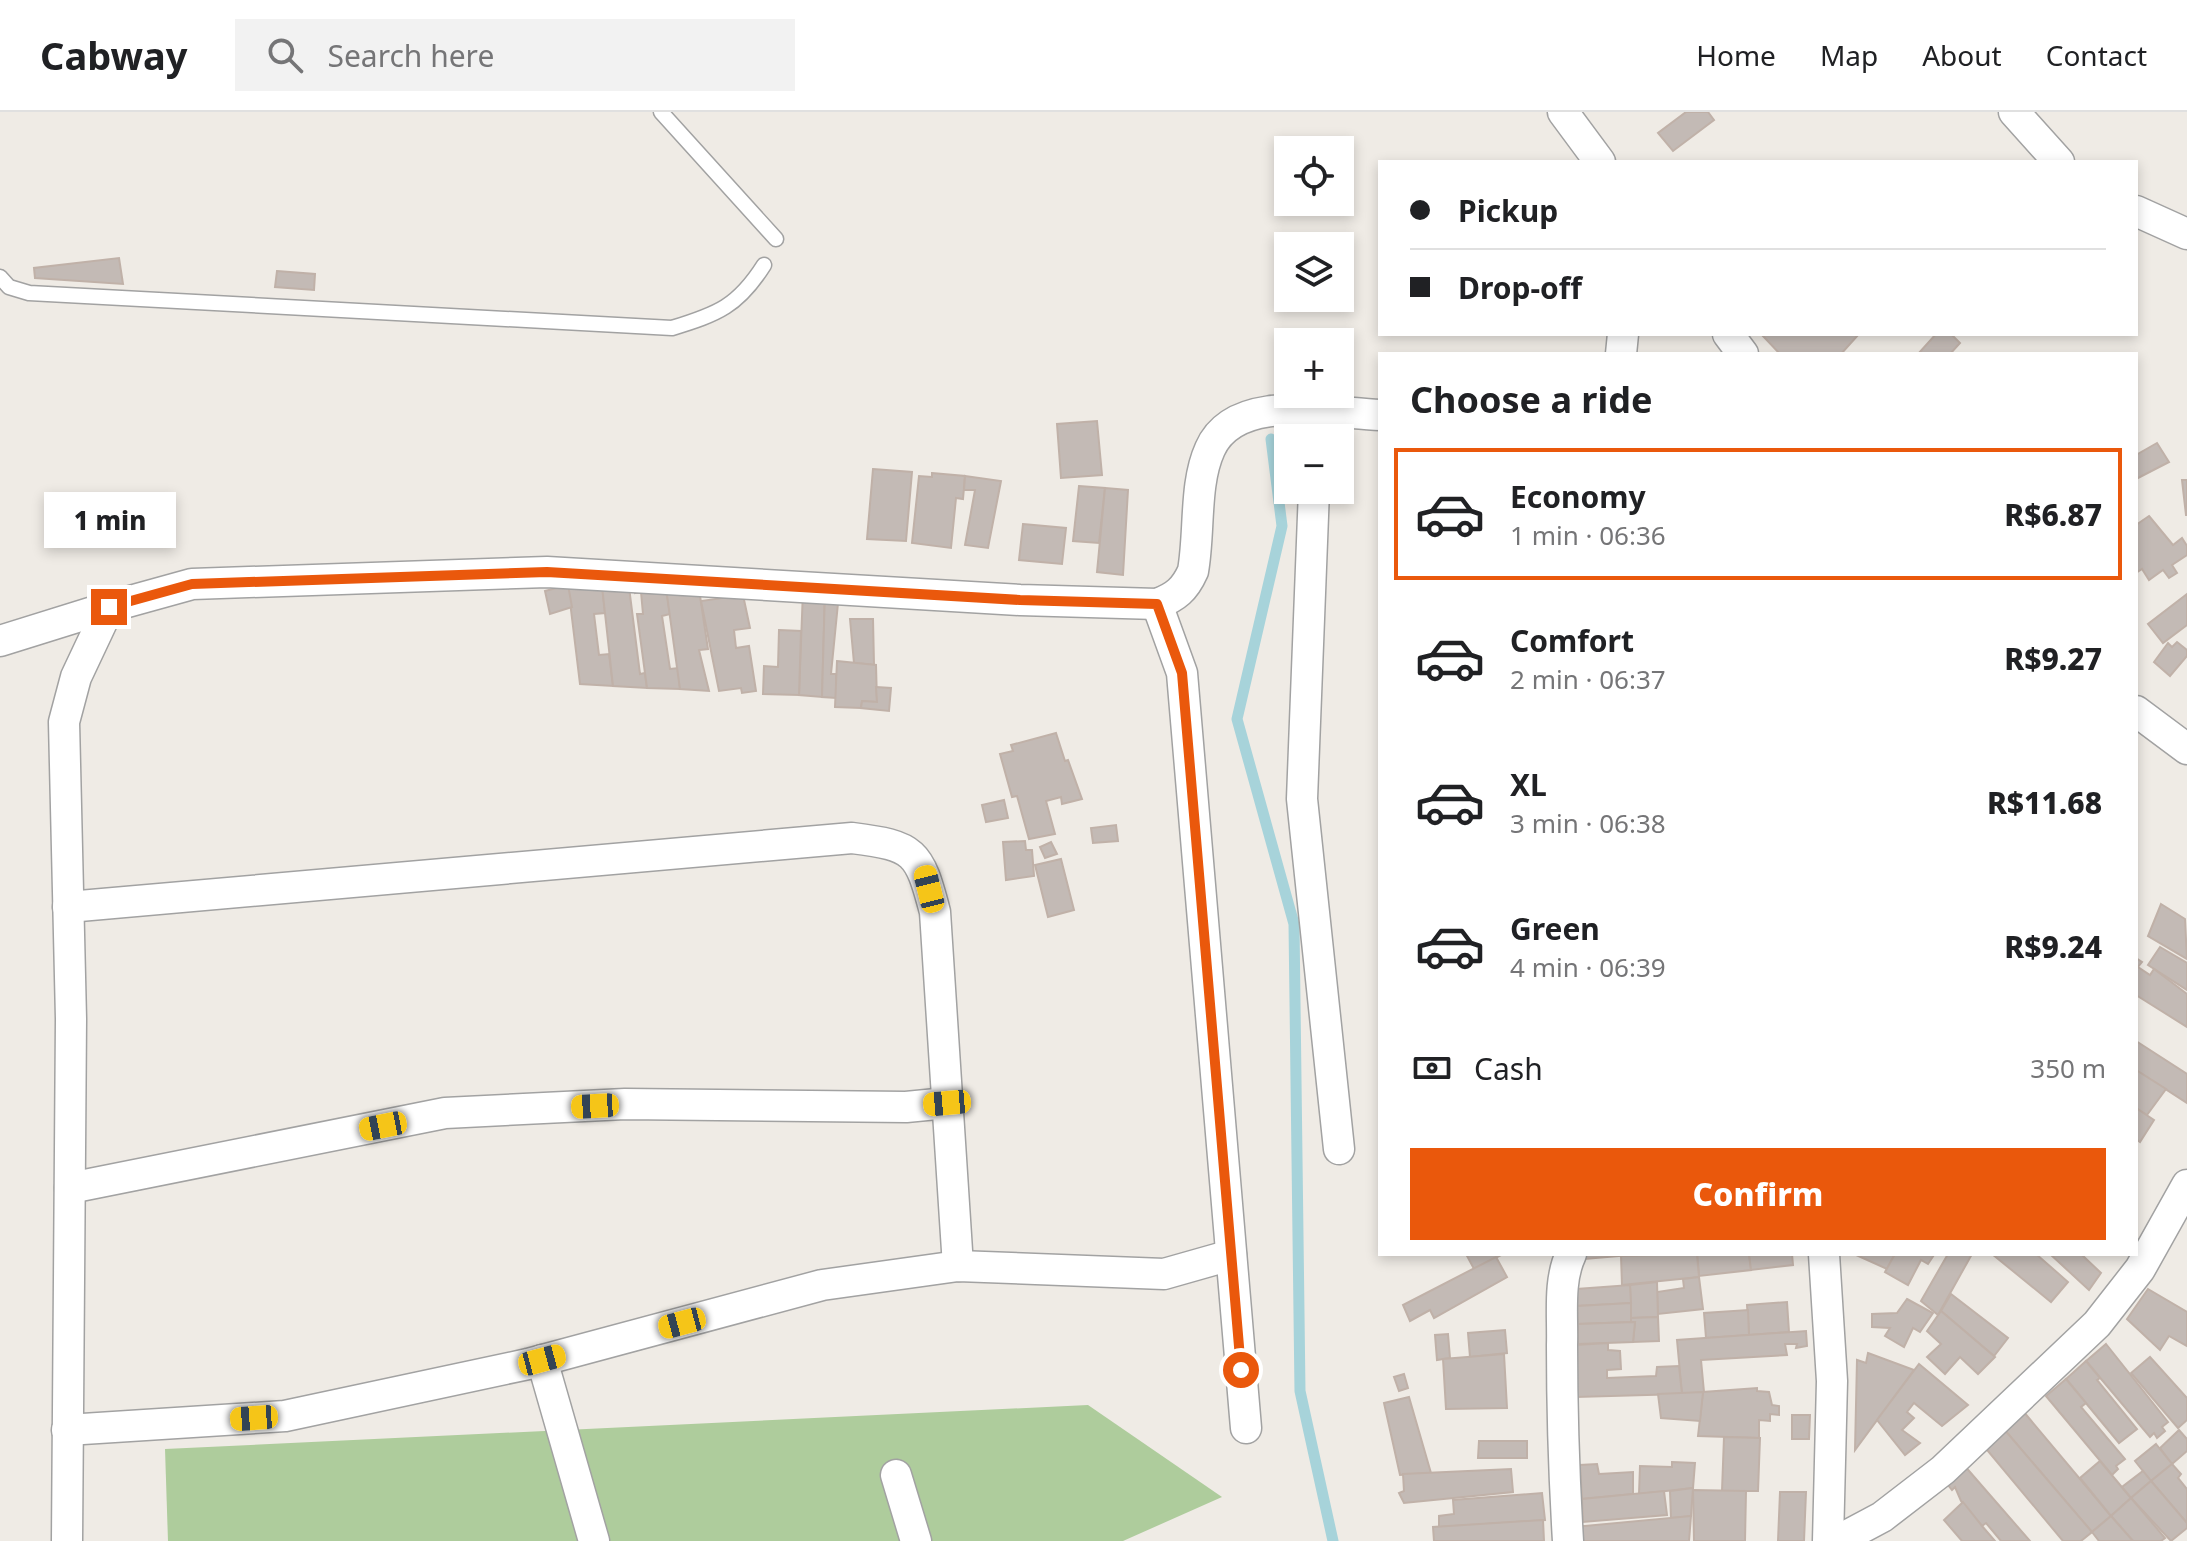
<!DOCTYPE html>
<html lang="en">
<head>
<meta charset="utf-8">
<style>
  :root { --surface:#fff; --page:#f2f2f2; --text:#202124; --muted:#757577; --line:#e0e0e0; --accent:#ea580c }
  body { margin:0; font-family:"Noto Sans",sans-serif; background:var(--page); color:var(--text); height:100vh; display:flex; flex-direction:column; font-size:30px; white-space:nowrap }
  * { box-sizing:border-box; margin:0 }
  p { font-size:26px; color:var(--muted) }
  .icon { flex:none; width:44px; height:44px; fill:none; stroke:currentColor; stroke-width:2; stroke-linecap:round; stroke-linejoin:round }
  .map { position:relative; flex:1; overflow:hidden }
  .sheet { position:absolute; left:1378px; top:240px; width:760px; height:904px; display:flex; flex-direction:column; background:var(--surface); border-radius:0px; box-shadow:0 4px 12px #0003 }
  .sheet>* { flex:none }
  .top-card { position:absolute; left:1378px; top:48px; width:760px; height:176px; border-radius:0px; box-shadow:0 4px 12px #0003; display:grid; align-content:center; height:176px; padding:0 32px; background:var(--surface) }
  .tools { position:absolute; left:1274px; top:24px; display:grid; gap:16px }
  .tools a { display:grid; place-items:center; width:80px; height:80px; border-radius:0px; background:var(--surface); box-shadow:0 4px 12px #0003; font-size:40px }
  .end { position:absolute; width:36px; height:36px; margin:-18px; border:10px solid #ea580c; background:#fff; box-shadow:0 0 0 4px #fff }
  .from { border-radius:50% }
  .bubble { position:absolute; height:56px; border-radius:0px; background:var(--surface); box-shadow:0 4px 12px #0003; font-size:26px; font-weight:800; line-height:56px; text-align:center }
  .car { position:absolute; width:24px; height:48px; margin:-24px -12px; border-radius:10px; box-shadow:0 0 6px 2px #0007; background:linear-gradient(#f5c518 24%,#345 0 40%,#f5c518 0 76%,#345 0 86%,#f5c518 0) }
  .top-card b { display:flex; align-items:center; gap:28px; height:76px; font-size:30px }
  .top-card b+b { border-top:2px solid var(--line) }
  .top-card i { width:20px; height:20px; background:var(--text) }
  ul { padding:0; list-style:none }
  li { display:flex; align-items:center; gap:24px; height:132px; margin:0 16px 12px; padding:0 16px; border:4px solid transparent; border-radius:0px }
  li div { flex:1 }
  li b { display:block; font-size:30px }
  li em { font-style:normal; font-weight:800 }
  li.active { border-color:var(--accent) }
  li>.icon { width:72px; height:72px; stroke-width:1.5 }
  h2 { padding:0 32px; font-size:36px; line-height:96px }
  .pay { display:flex; align-items:center; gap:20px; height:88px; padding:0 32px; font-size:30px }
  .pay p { margin-inline-start:auto }
  .action { display:flex; gap:16px; margin-top:auto; padding:16px 32px }
  .action a { flex:1; height:92px; border-radius:0px; background:var(--accent); color:#fff; font-size:32px; font-weight:800; line-height:92px; text-align:center }
  header { display:flex; align-items:center; gap:48px; box-sizing:border-box; height:112px; padding:0 40px; background:var(--surface); border-bottom:2px solid var(--line) }
  header strong { font-size:38px }
  nav { display:flex; gap:44px; margin-inline-start:auto; font-size:28px }
  .search { width:560px; height:72px; background:var(--page); display:flex; align-items:center; gap:20px; box-sizing:border-box; padding:0 28px; border-radius:0px; color:var(--muted); font-size:30px }
  .map>svg:first-child { display:block }
</style>
</head>
<body>
<header>
<strong>Cabway</strong>
<div class="search"><svg class="icon" aria-label="search" viewBox="0 0 24 24"><circle cx="10" cy="10" r="6"/><path d="M15 15l6 6"/></svg>Search here</div>
<nav><a>Home</a><a>Map</a><a>About</a><a>Contact</a></nav>
</header>
<div class="map">
<svg width="2187" height="1429" viewBox="0 0 2187 1429">
  <rect width="100%" height="100%" fill="#efebe5"/>
  <path fill="#aecc9c" d="M1088 1293 1222 1385 1123 1429H168L165 1337Z"/>
  <g fill="none" stroke-linecap="round" stroke-linejoin="round">
    <path stroke="#a7d3da" stroke-width="11" d="M1271 327 1282 414 1237 607 1294 812 1300 1279 1333 1429"/>
  </g>
  <g fill="#c3bab5" stroke="#c0b1a8" stroke-width="2">
    <path d="M1686 0H1708L1714 8 1673 39 1658 21Z"/>
    <path d="M119 146 123 172 35 166 34 156Z"/>
    <path d="M277 159 315 162 314 178 275 175Z"/>
    <path d="M1761 222H1859L1841 242H1780Z"/>
    <path d="M1936 222H1951L1960 231 1950 242H1918Z"/>
    <path d="M1097 309 1102 363 1061 366 1057 312Z"/>
    <path d="M2157 331 2169 350 2136 367V343Z"/>
    <path d="M873 357 912 360 906 429 867 427Z"/>
    <path d="M932 361 965 364 963 387 956 386 951 436 912 431 919 364 932 365Z"/>
    <path d="M965 364 1001 369 988 436 965 433 975 378H964Z"/>
    <path d="M2182 368H2187V403H2186Z"/>
    <path d="M1079 374 1105 376 1099 431 1073 429Z"/>
    <path d="M1105 376 1128 378 1123 463 1097 460Z"/>
    <path d="M2149 404 2173 433 2182 426 2187 434V443L2172 453 2177 461 2169 466 2163 458 2149 468 2142 457 2136 461V413Z"/>
    <path d="M1023 412 1066 416 1062 452 1019 448Z"/>
    <path d="M568 473 602 474 605 501 594 502 599 543 609 542 613 574 580 572Z"/>
    <path d="M568 473 572 495 550 502 545 479Z"/>
    <path d="M602 474 629 475 640 562 645 561 647 576 613 574Z"/>
    <path d="M634 475 666 476 670 502 662 504 670 557 678 556 680 577 647 576 637 502H643L641 480 635 481Z"/>
    <path d="M666 476 699 477 708 537 699 538 709 579 680 577Z"/>
    <path d="M803 478 825 479 822 585 799 583Z"/>
    <path d="M825 479 839 481 831 562H836V586L822 585Z"/>
    <path d="M2187 482V513L2163 531 2148 512Z"/>
    <path d="M743 483 750 516 734 518 736 536 749 534 756 579 742 581 741 576 719 579 701 489Z"/>
    <path d="M850 507H873L874 553 854 551Z"/>
    <path d="M779 518 801 519 799 583 763 582 764 554 778 555Z"/>
    <path d="M2177 530 2187 538V544L2170 564 2154 550 2168 531 2172 535Z"/>
    <path d="M837 549 876 553 877 590 862 589 861 596 835 595Z"/>
    <path d="M876 575 891 576 889 599 861 596 862 589 877 590Z"/>
    <path d="M1056 621 1065 649 1068 648 1082 687 1062 692 1061 685 1046 689 1055 722 1029 727 1017 684 1012 685 1000 642 1013 639 1011 633Z"/>
    <path d="M1004 688 1008 706 986 710 982 693Z"/>
    <path d="M1116 713 1118 729 1093 731 1091 716Z"/>
    <path d="M1025 729 1026 738H1032L1034 764 1006 768 1003 730Z"/>
    <path d="M1051 730 1057 742 1045 746 1040 735Z"/>
    <path d="M1061 747 1074 798 1048 805 1035 753Z"/>
    <path d="M2161 792 2185 807 2187 847 2148 824Z"/>
    <path d="M2160 835 2187 851V878L2148 853Z"/>
    <path d="M2136 846 2142 850 2138 855 2150 863 2154 857 2187 882V915L2136 883Z"/>
    <path d="M2136 929 2187 962V991L2136 958Z"/>
    <path d="M2136 958 2166 977 2147 1003 2136 996Z"/>
    <path d="M2136 996 2154 1008 2140 1030 2136 1027Z"/>
    <path d="M1466 1142H1503L1474 1157Z"/>
    <path d="M1585 1142H1642L1585 1147Z"/>
    <path d="M1697 1142H1749L1751 1158 1699 1164Z"/>
    <path d="M1697 1142 1699 1165 1622 1173 1621 1144Z"/>
    <path d="M1749 1142H1792L1793 1153 1751 1158Z"/>
    <path d="M1854 1142H1895L1887 1157Z"/>
    <path d="M1895 1142H1933L1934 1143 1928 1152 1921 1148 1908 1173 1885 1160Z"/>
    <path d="M1948 1142H1972L1938 1203 1921 1189Z"/>
    <path d="M1992 1142H2036L2068 1170 2051 1190Z"/>
    <path d="M2050 1142H2081L2101 1161 2089 1178Z"/>
    <path d="M1496 1145 1507 1165 1434 1206 1430 1198 1410 1209 1403 1193Z"/>
    <path d="M1699 1165 1703 1197 1658 1202 1657 1180 1684 1176 1683 1167Z"/>
    <path d="M1657 1170 1658 1205 1631 1206 1630 1173Z"/>
    <path d="M1630 1173 1631 1191 1577 1194V1177Z"/>
    <path d="M2148 1177 2187 1200V1234L2169 1224 2160 1238 2127 1207Z"/>
    <path d="M1951 1182 2008 1226 1994 1244 1941 1199Z"/>
    <path d="M1907 1187 1933 1201 1920 1220 1913 1216 1904 1235 1885 1224 1890 1216 1872 1215V1202L1897 1201Z"/>
    <path d="M1787 1190 1789 1220 1749 1223 1747 1193Z"/>
    <path d="M1631 1191V1210L1578 1212 1577 1194Z"/>
    <path d="M1748 1198 1749 1223 1706 1226 1704 1201Z"/>
    <path d="M1941 1199 1995 1245 1978 1262 1960 1245 1945 1262 1927 1245 1941 1232 1927 1219Z"/>
    <path d="M1658 1205 1659 1229 1633 1230 1635 1210H1631V1206Z"/>
    <path d="M1635 1210 1633 1230 1578 1232V1212Z"/>
    <path d="M1505 1218 1507 1241 1470 1245 1468 1221Z"/>
    <path d="M1806 1219 1807 1234 1796 1236 1797 1232H1785L1787 1243 1701 1248 1704 1280 1682 1282 1677 1228Z"/>
    <path d="M1448 1222 1450 1246 1437 1248 1435 1223Z"/>
    <path d="M1608 1231V1238L1620 1239 1621 1257 1607 1258V1266L1656 1264 1657 1255 1679 1254 1682 1282 1576 1285 1575 1233Z"/>
    <path d="M2106 1232 2168 1310 2162 1315 2165 1319 2157 1326 2154 1321 2150 1325 2086 1249Z"/>
    <path d="M1868 1241 1914 1258 1855 1338 1857 1248 1866 1251Z"/>
    <path d="M1504 1242 1507 1296 1446 1297 1443 1247Z"/>
    <path d="M2150 1245 2187 1286V1308L2178 1316 2131 1261Z"/>
    <path d="M2086 1249 2100 1266 2097 1268 2137 1317 2119 1331 2066 1267Z"/>
    <path d="M1919 1252 1968 1293 1942 1314 1914 1291 1907 1300 1914 1306 1902 1318 1920 1331 1905 1343 1877 1308Z"/>
    <path d="M1404 1262 1408 1276 1399 1279 1394 1265Z"/>
    <path d="M2066 1267 2086 1291 2081 1295 2125 1347 2116 1354 2118 1357 2112 1363 2046 1284Z"/>
    <path d="M1757 1276V1279L1769 1280 1772 1293 1779 1294V1303L1770 1302V1309L1759 1308V1326L1698 1324 1703 1280Z"/>
    <path d="M1703 1280 1700 1309 1661 1306 1658 1282Z"/>
    <path d="M1409 1285 1431 1361 1400 1363 1384 1291Z"/>
    <path d="M2023 1299 2111 1404 2092 1420 2003 1316Z"/>
    <path d="M1792 1303H1810L1809 1327H1792Z"/>
    <path d="M2003 1316 2092 1420 2081 1429H2063L1983 1333Z"/>
    <path d="M2179 1318 2187 1327V1339L2172 1352 2160 1336Z"/>
    <path d="M1724 1325 1760 1326 1758 1379H1722Z"/>
    <path d="M1479 1329H1527V1346H1478Z"/>
    <path d="M2156 1332 2172 1352 2151 1369 2135 1349Z"/>
    <path d="M2100 1349 2131 1386 2111 1404 2080 1366Z"/>
    <path d="M1672 1350 1695 1351 1693 1376 1639 1382 1640 1354 1672 1355Z"/>
    <path d="M1597 1352 1599 1362 1633 1360V1382L1582 1387 1580 1353Z"/>
    <path d="M1963 1352 2030 1429H2001L1986 1411 1982 1414 1961 1389 1955 1375 1952 1378 1944 1368Z"/>
    <path d="M2172 1352 2181 1362 2178 1366 2187 1377V1411L2151 1369Z"/>
    <path d="M1511 1357 1513 1380 1404 1391 1399 1381 1404 1379 1403 1362Z"/>
    <path d="M2143 1359 2151 1369 2131 1386 2122 1375Z"/>
    <path d="M2151 1369 2187 1411V1416L2171 1429 2131 1386Z"/>
    <path d="M1693 1376 1691 1404 1671 1406 1670 1379Z"/>
    <path d="M1693 1378 1746 1379 1745 1429H1694Z"/>
    <path d="M1664 1379 1667 1403 1583 1410 1582 1387Z"/>
    <path d="M1780 1380H1806L1804 1429H1778Z"/>
    <path d="M1542 1381 1545 1408 1439 1415V1404L1454 1402 1453 1388Z"/>
    <path d="M2131 1386 2165 1426 2161 1429H2133L2111 1404Z"/>
    <path d="M1963 1390 1982 1414 1995 1429H1962L1944 1408Z"/>
    <path d="M1691 1404 1689 1429H1574V1415Z"/>
    <path d="M2111 1404 2133 1429H2099L2092 1420Z"/>
    <path d="M1543 1408 1544 1429H1434L1433 1415Z"/>
  </g>
  <g fill="none" stroke-linecap="round" stroke-linejoin="round">
    <defs>
      <g id="service">
        <path d="M661 0 776 127"/>
        <path d="M0 165 9 175 29 181 672 216C718 202 738 194 764 153"/>
      </g>
      <g id="minor">
        <path d="M1563 0 1600 50"/>
        <path d="M2014 0 2059 50"/>
        <path d="M2136 99 2187 122"/>
        <path d="M1728 222 1743 242"/>
        <path d="M1621 242 1623 222"/>
        <path d="M1314 378 1302 687 1339 1037"/>
        <path d="M1157 492 1182 561 1246 1316"/>
        <path d="M0 529 109 495"/>
        <path d="M2136 599 2187 637"/>
        <path d="M68 795 852 726C915 734 919 739 935 800L958 1154"/>
        <path d="M70 1076 445 1001 625 992 906 995 947 991"/>
        <path d="M1824 1142 1832 1269 1828 1429"/>
        <path d="M542 1248 594 1429"/>
        <path d="M67 1318 285 1304 528 1252 822 1173 958 1154 1164 1162 1231 1143"/>
        <path d="M896 1363 916 1429"/>
        <path d="M67 1429 71 907 64 610 76 565 109 495 192 472 547 460 1020 488 1157 492C1176 485 1185 477 1193 459 1200 420 1194 372 1210 337 1235 280 1329 301 1380 303"/>
        <path d="M1568 1429C1564 1363 1562 1299 1562 1233 1563 1204 1558 1169 1571 1142"/>
        <path d="M1837 1429 1882 1405 1943 1358 2097 1212 2140 1157 2187 1073"/>
      </g>
    </defs>
    <use href="#service" stroke="#a2a2a2" stroke-width="17"/>
    <use href="#minor" stroke="#a2a2a2" stroke-width="33"/>
    <use href="#service" stroke="#fff" stroke-width="14"/>
    <use href="#minor" stroke="#fff" stroke-width="30"/>
  </g>
  <g fill="none" stroke-linecap="round" stroke-linejoin="round">
    <path stroke="#ea580c" stroke-width="10" d="M109 495 192 472 547 460 1020 488 1157 492 1182 561 1241 1258"/>
  </g>
</svg>
<div class="tools">
<a><svg class="icon" aria-label="locate" viewBox="0 0 24 24"><circle cx="12" cy="12" r="6"/><path d="M12 2v4M12 18v4M2 12h4M18 12h4"/></svg></a>
<a><svg class="icon" aria-label="layers" viewBox="0 0 24 24"><path d="M12 4l9 5-9 5-9-5zM3 14l9 5 9-5"/></svg></a>
<a>+</a>
<a>−</a>
</div>
<i class="end from" style="left:1241px;top:1258px"></i>
<i class="end" style="left:109px;top:495px"></i>
<div class="bubble" style="left:44px;top:380px;width:132px">1 min</div>
<i class="car" style="left:929px;top:777px;rotate:346deg"></i>
<i class="car" style="left:947px;top:991px;rotate:265deg"></i>
<i class="car" style="left:595px;top:994px;rotate:267deg"></i>
<i class="car" style="left:383px;top:1014px;rotate:259deg"></i>
<i class="car" style="left:682px;top:1211px;rotate:255deg"></i>
<i class="car" style="left:542px;top:1248px;rotate:75deg"></i>
<i class="car" style="left:254px;top:1306px;rotate:266deg"></i>
<div class="top-card">
<b><i class="from"></i>Pickup</b>
<b><i></i>Drop-off</b>
</div>
<section class="sheet">
<h2>Choose a ride</h2>
<ul>
<li class="active"><svg class="icon" aria-label="car" viewBox="0 0 24 24"><path d="M5 17H2v-5l4-1 3-4h7l3 4 3 1v5h-3M9 17h6M6 11h13"/><circle cx="7" cy="17" r="2"/><circle cx="17" cy="17" r="2"/></svg><div><b>Economy</b><p>1 min · 06:36</p></div><em>R$6.87</em></li>
<li><svg class="icon" aria-label="car" viewBox="0 0 24 24"><path d="M5 17H2v-5l4-1 3-4h7l3 4 3 1v5h-3M9 17h6M6 11h13"/><circle cx="7" cy="17" r="2"/><circle cx="17" cy="17" r="2"/></svg><div><b>Comfort</b><p>2 min · 06:37</p></div><em>R$9.27</em></li>
<li><svg class="icon" aria-label="car" viewBox="0 0 24 24"><path d="M5 17H2v-5l4-1 3-4h7l3 4 3 1v5h-3M9 17h6M6 11h13"/><circle cx="7" cy="17" r="2"/><circle cx="17" cy="17" r="2"/></svg><div><b>XL</b><p>3 min · 06:38</p></div><em>R$11.68</em></li>
<li><svg class="icon" aria-label="car" viewBox="0 0 24 24"><path d="M5 17H2v-5l4-1 3-4h7l3 4 3 1v5h-3M9 17h6M6 11h13"/><circle cx="7" cy="17" r="2"/><circle cx="17" cy="17" r="2"/></svg><div><b>Green</b><p>4 min · 06:39</p></div><em>R$9.24</em></li>
</ul>
<div class="pay"><svg class="icon" aria-label="cash" viewBox="0 0 24 24"><path d="M3 7h18v10H3z"/><circle cx="12" cy="12" r="2"/></svg>Cash<p>350 m</p></div>
<div class="action"><a>Confirm</a></div>
</section>
</div>
</body>
</html>
